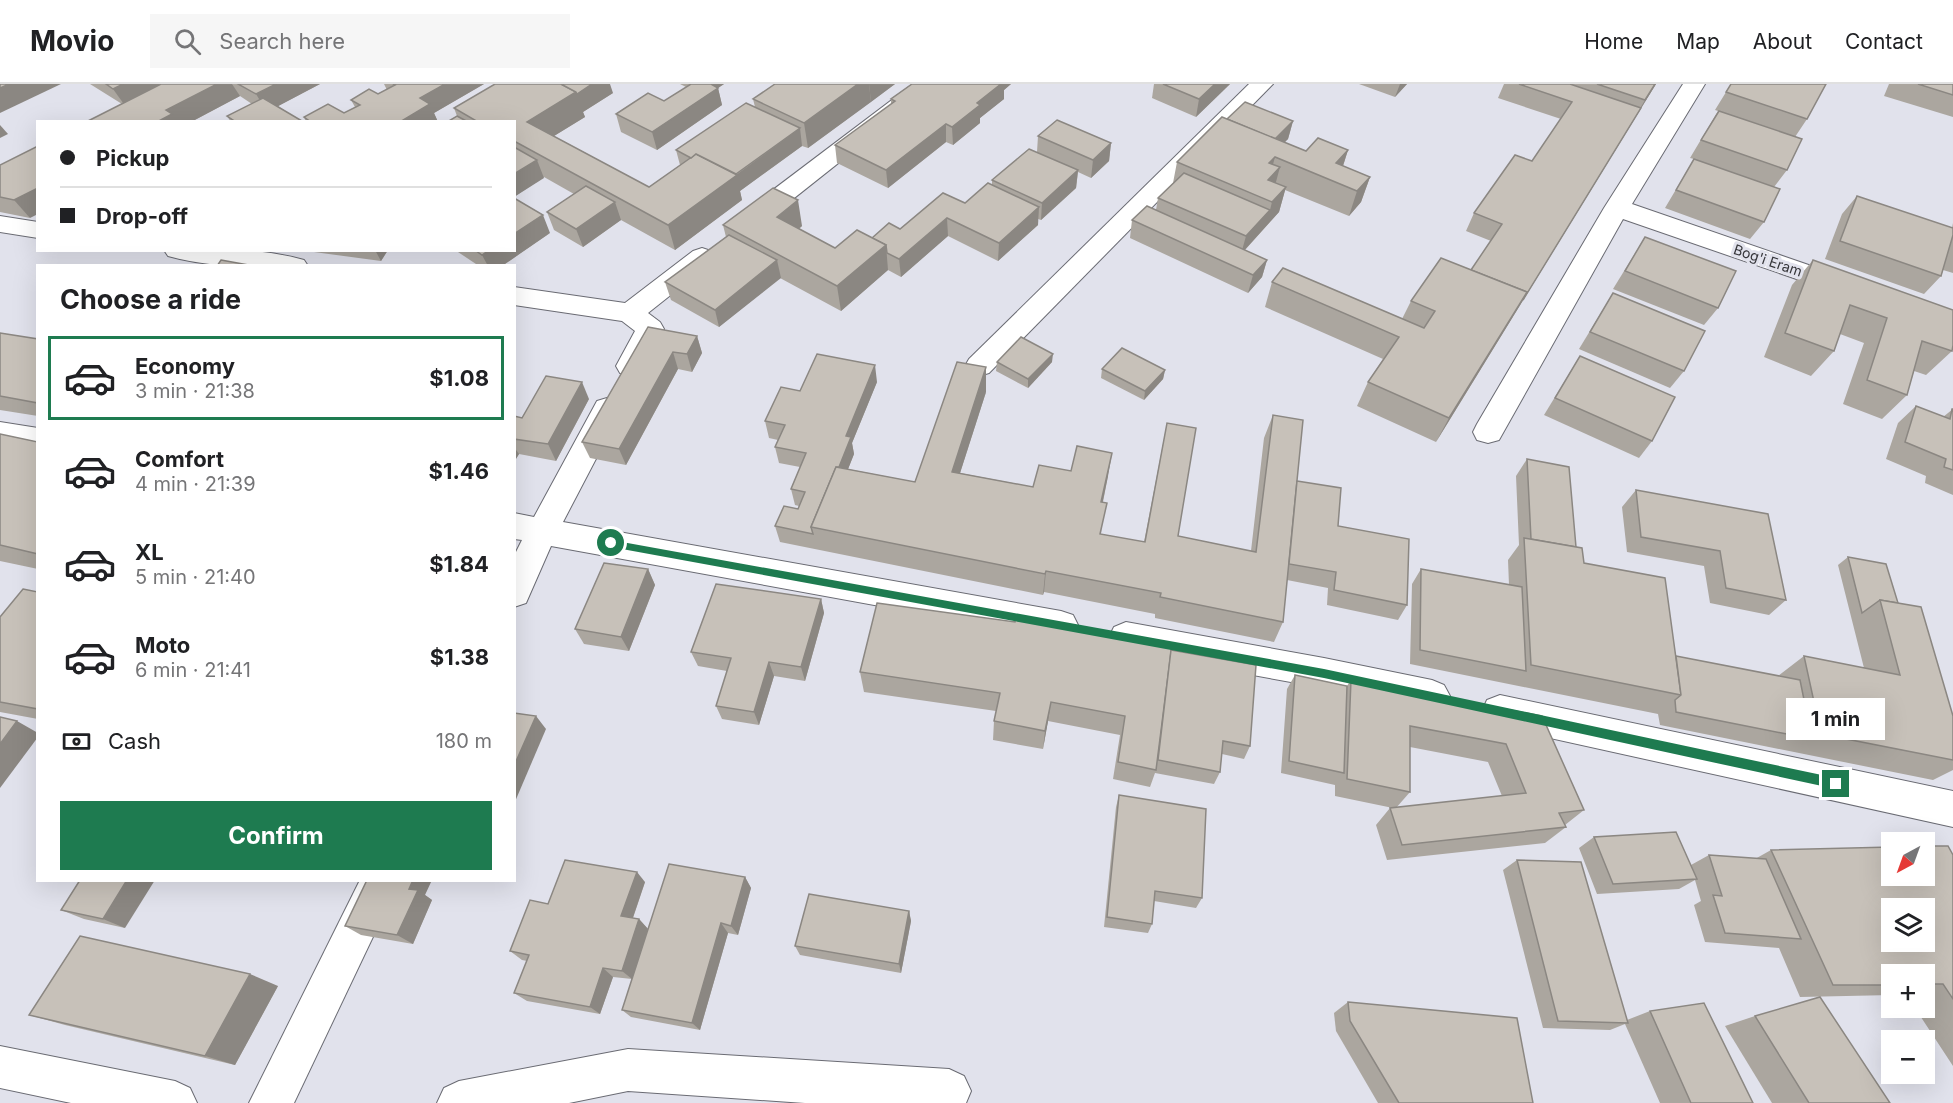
<!DOCTYPE html>
<html lang="en">
<head>
<meta charset="utf-8">
<style>
  :root { --surface:#fff; --page:#f6f6f6; --text:#202124; --muted:#757577; --line:#e0e0e0; --accent:#1e7b50 }
  body { margin:0; font-family:Inter,sans-serif; background:var(--page); color:var(--text); height:100vh; display:flex; flex-direction:column; font-size:22px; white-space:nowrap }
  * { box-sizing:border-box; margin:0 }
  p { font-size:20px; color:var(--muted) }
  .icon { flex:none; width:33px; height:33px; fill:none; stroke:currentColor; stroke-width:2; stroke-linecap:round; stroke-linejoin:round }
  .map { position:relative; flex:1; overflow:hidden }
  .sheet { position:absolute; left:36px; top:180px; width:480px; height:618px; display:flex; flex-direction:column; background:var(--surface); border-radius:0px; box-shadow:0 6px 24px #0002 }
  .sheet>* { flex:none }
  .banner { position:absolute; left:36px; top:36px; width:480px; height:132px; border-radius:0px; box-shadow:0 6px 24px #0002; display:grid; align-content:center; height:132px; padding:0 24px; background:var(--surface) }
  .needle { width:39px; rotate:221deg }
  .buttons { position:absolute; left:1881px; top:748px; display:grid; gap:12px }
  .buttons a { display:grid; place-items:center; width:54px; height:54px; border-radius:0px; background:var(--surface); box-shadow:0 6px 24px #0002; font-size:30px }
  .end { position:absolute; width:27px; height:27px; margin:-14px; border:8px solid #1e7b50; background:#fff; box-shadow:0 0 0 3px #fff }
  .from { border-radius:50% }
  .bubble { position:absolute; height:42px; border-radius:0px; background:var(--surface); box-shadow:0 6px 24px #0002; font-size:20px; font-weight:700; line-height:42px; text-align:center }
  .banner b { display:flex; align-items:center; gap:21px; height:57px; font-size:22px }
  .banner b+b { border-top:2px solid var(--line) }
  .banner i { width:15px; height:15px; background:var(--text) }
  ul { padding:0; list-style:none }
  li { display:flex; align-items:center; gap:18px; height:84px; margin:0 12px 9px; padding:0 12px; border:3px solid transparent; border-radius:0px }
  li div { flex:1 }
  li b { display:block; font-size:22px }
  li em { font-style:normal; font-weight:700 }
  li.on { border-color:var(--accent) }
  li>.icon { width:54px; height:54px; stroke-width:1.5 }
  h2 { padding:0 24px; font-size:27px; line-height:72px }
  .pay { display:flex; align-items:center; gap:15px; height:66px; padding:0 24px; font-size:22px }
  .pay p { margin-inline-start:auto }
  .button { display:flex; gap:12px; margin-top:auto; padding:12px 24px }
  .button a { flex:1; height:69px; border-radius:0px; background:var(--accent); color:#fff; font-size:24px; font-weight:700; line-height:69px; text-align:center }
  header { display:flex; align-items:center; gap:36px; box-sizing:border-box; height:84px; padding:0 30px; background:var(--surface); border-bottom:2px solid var(--line) }
  header strong { font-size:28px }
  nav { display:flex; gap:33px; margin-inline-start:auto; font-size:21px }
  .search { width:420px; height:54px; background:var(--page); display:flex; align-items:center; gap:15px; box-sizing:border-box; padding:0 21px; border-radius:0px; color:var(--muted); font-size:22px }
  .map>svg:first-child { display:block }
</style>
</head>
<body>
<header>
<strong>Movio</strong>
<div class="search"><svg class="icon" aria-label="search" viewBox="0 0 24 24"><circle cx="10" cy="10" r="6"/><path d="M15 15l6 6"/></svg>Search here</div>
<nav><a>Home</a><a>Map</a><a>About</a><a>Contact</a></nav>
</header>
<div class="map">
<svg width="1953" height="1019" viewBox="0 0 1953 1019">
  <rect width="100%" height="100%" fill="#e1e2ec"/>
  <g fill="none" stroke-linecap="round" stroke-linejoin="round">
    <defs>
      <g id="minor">
        <path d="M913 0H938L759 142 750 144 741 142 737 136 741 130Z"/>
        <path d="M1249 0H1273L989 289 979 292 969 289 965 282 969 275Z"/>
        <path d="M1683 0H1705L1632 120 1855 197 1859 203 1855 209 1846 212 1837 209 1623 135 1499 356 1488 359 1477 356 1473 348 1477 340 1604 124Z"/>
        <path d="M0 132 38 138V154L0 148Z"/>
        <path d="M702 164 711 167 715 173 711 179 648 229 660 238 664 245 640 289 630 292 620 289 616 282 635 247 622 237 514 221V203L625 219 693 167Z"/>
        <path d="M164 166C211 166 259 163 304 176L308 182C261 182 213 185 168 172Z"/>
        <path d="M607 314 617 317 622 325 563 438 1061 527 1073 531 1078 541 1073 551 1061 555 551 462 526 519 514 523V472L522 456 514 455V429L534 433 597 317Z"/>
        <path d="M0 338 38 344V366L0 360Z"/>
        <path d="M1126 538 1324 574 1432 596 1444 601 1450 612 1444 623 1432 628 1324 604 1126 568 1114 563 1109 553 1114 543Z"/>
        <path d="M1500 611 1953 707V743L1500 643 1487 638 1482 627 1487 616Z"/>
        <path d="M360 796H400L294 1019H249Z"/>
        <path d="M0 962 175 997 190 1004 197 1019H71L0 1004Z"/>
        <path d="M628 965 949 985 964 992 971 1007 966 1019H805L628 1007 569 1019H437L444 1004 459 997Z"/>
      </g>
    </defs>
    <use href="#minor" stroke="#6a6b73" stroke-width="2"/>
    <use href="#minor" fill="#fff" fill-rule="evenodd"/>
  </g>
  <g fill="#aba69f" fill-rule="evenodd">
    <path d="M90 0H320L278 22 302 38H231L227 32 252 20 240 12 191 38H86L122 20Z"/>
    <path d="M384 0H484L434 29 438 38H306L304 33 344 29 355 23 351 16 378 10 387 6Z"/>
    <path d="M680 0H724L718 4 722 21 657 66 621 48 616 30 664 17 686 3Z"/>
    <path d="M775 0H895L808 64 802 62 740 107 742 116 675 166 621 136 583 163 554 146 547 128 574 110 544 93 514 113V38H447L457 32 454 24 613 9 583 28 585 33 554 52 649 103 680 81 676 66 755 23 753 15Z"/>
    <path d="M912 0H1011L1004 6V15L980 34V39L953 61 946 58 888 104 837 79 835 61 891 20V15Z"/>
    <path d="M1154 0H1230L1196 33 1152 14Z"/>
    <path d="M1359 0H1407L1395 13Z"/>
    <path d="M1504 0H1656L1436 358 1357 322 1368 298 1383 275 1265 223 1272 198 1402 235 1411 217 1471 186 1491 157 1466 147 1474 129 1532 77 1561 35 1498 14Z"/>
    <path d="M1731 0H1826L1807 35 1795 53 1787 86 1774 103 1764 138 1750 155 1665 124 1694 75 1690 74 1718 27 1715 26Z"/>
    <path d="M1889 0H1953V33L1884 12Z"/>
    <path d="M1227 35 1293 37 1288 55 1284 58 1306 67 1348 66 1343 82 1370 93 1361 118 1349 132 1285 106 1279 128 1245 166 1267 176 1262 193 1248 209 1130 154 1132 136 1156 126 1158 114 1173 99 1177 78Z"/>
    <path d="M1038 52 1111 59 1109 77 1091 94 1078 88 1076 104 1041 136 1038 135V141L998 177 948 152 901 193 888 186 841 227 780 194 719 243 671 216 665 198 726 153 723 141 802 142 799 145 835 164 872 154 900 145 965 119 992 101V96L1037 68Z"/>
    <path d="M0 81 30 134 0 128Z"/>
    <path d="M1857 112 1952 144 1953 139V189L1943 186 1941 192 1924 210 1825 175 1842 130Z"/>
    <path d="M550 149 502 182H479L455 166H514Z"/>
    <path d="M1645 153 1718 224 1704 241 1613 205Z"/>
    <path d="M299 166H388L381 177Z"/>
    <path d="M1813 176 1952 267 1926 291 1914 287 1907 311 1882 335 1843 320 1864 259 1840 250 1834 267 1811 292 1764 273 1792 201Z"/>
    <path d="M1613 209 1684 287 1670 304 1579 265Z"/>
    <path d="M648 243 697 252 702 269 692 288 678 285 626 381 590 374 582 358Z"/>
    <path d="M0 249 38 255V332L0 326Z"/>
    <path d="M1580 272 1652 357 1639 374 1544 331Z"/>
    <path d="M997 278H1052L1028 304 996 287Z"/>
    <path d="M1102 285 1165 286 1163 295 1144 316 1101 294Z"/>
    <path d="M877 298 852 359 854 370 848 385 915 398 986 308 960 389 1033 403 1071 387 1108 392 1103 418 1101 450 1144 458 1167 339 1178 452 1251 467 1264 354 1273 331 1297 397 1338 442 1407 521 1398 536 1327 521 1328 504 1287 496 1283 538 1274 558 1155 534V530L1044 508 1043 511 780 458 775 442 798 425 799 422 795 421 791 405 800 383 779 379 775 363 778 356 769 354 765 337 800 307Z"/>
    <path d="M589 315 556 377 519 370 514 378V332L522 334Z"/>
    <path d="M1916 322 1943 333 1953 325V411L1925 399 1926 392 1886 375 1898 339Z"/>
    <path d="M0 350 38 358V485L0 477Z"/>
    <path d="M1527 375 1576 463 1584 479 1676 572 1778 592 1804 572 1864 584 1838 481 1848 473 1898 519 1953 632V686L1933 696 1660 641 1658 630 1410 580 1412 500 1421 485 1509 501 1508 476 1519 461 1516 392Z"/>
    <path d="M1636 406 1786 516 1769 531 1710 519 1704 482 1627 468 1622 423Z"/>
    <path d="M648 485 655 501 629 567 584 560 575 545Z"/>
    <path d="M38 508V635L0 628V533Z"/>
    <path d="M821 515 824 529 805 597 774 592 759 641 722 635 716 622 727 587 698 582 691 568Z"/>
    <path d="M1171 566 1250 662 1244 675 1222 670 1220 688 1214 700 1155 689 1150 703 1113 695 1120 651 1048 637 1043 665 993 656 994 637 996 627 864 608 860 588Z"/>
    <path d="M1295 591 1347 602 1351 596 1542 632 1584 726 1565 741 1566 743 1545 759 1387 776 1376 741 1390 724H1393L1335 712V701L1281 689 1287 605ZM1410 663 1488 678 1502 712 1396 724 1410 708Z"/>
    <path d="M1119 711 1202 814 1196 824 1154 817 1152 840 1148 849 1104 843 1116 723Z"/>
    <path d="M1594 753 1691 781 1709 771 1755 775 1771 766 1953 771V982L1915 924H1924V891H1892V911L1800 913 1779 864 1705 858 1694 821 1701 817 1695 796 1679 805 1597 810 1579 764Z"/>
    <path d="M1517 776 1627 936 1650 927 1753 1019H1660L1625 940 1610 946 1543 944 1503 786Z"/>
    <path d="M745 793 751 804 738 851 728 849 700 946 631 933 622 926Z"/>
    <path d="M80 796 125 844 84 835 61 826Z"/>
    <path d="M645 798 633 834 639 835 648 845 632 895 613 893 600 930 527 917 514 909 527 877 522 876 510 867 548 820Z"/>
    <path d="M425 811 432 816 413 860 361 851 345 842Z"/>
    <path d="M909 827 911 837 901 889 800 871 795 862Z"/>
    <path d="M278 902 235 981 65 941 29 931Z"/>
    <path d="M1348 918 1533 1019H1378L1336 947 1334 929Z"/>
    <path d="M1755 932 1890 1019H1772L1725 942Z"/>
  </g>
  <g fill="#8b8782">
    <path d="M9 0H61L0 29V4Z"/>
    <path d="M123 0H171L126 23 113 5Z"/>
    <path d="M217 0H232L240 12 191 38H157L166 26Z"/>
    <path d="M276 0H320L267 28 256 10Z"/>
    <path d="M445 0H484L434 29 438 38H400L420 14Z"/>
    <path d="M592 0H610L613 9 583 28 585 33 536 63 527 38 576 8Z"/>
    <path d="M703 0H724L718 4 722 21 657 66 652 48Z"/>
    <path d="M858 0H869L871 18 808 64 804 39Z"/>
    <path d="M869 0H895L871 18Z"/>
    <path d="M996 0H1011L1004 6V15L980 34V39L953 61 952 43Z"/>
    <path d="M1215 0H1230L1196 33 1199 15Z"/>
    <path d="M1400 0H1407L1395 13Z"/>
    <path d="M1655 0H1656L1436 358 1449 334Z"/>
    <path d="M1293 37 1288 55 1265 79 1270 61Z"/>
    <path d="M946 40V58L888 104 886 86Z"/>
    <path d="M0 41 8 50 0 54Z"/>
    <path d="M800 44 802 62 740 107 742 116 675 166 668 141Z"/>
    <path d="M1111 59 1109 77 1091 94 1093 76Z"/>
    <path d="M1348 66 1340 91 1336 79Z"/>
    <path d="M1275 73 1269 95 1280 83 1273 109 1267 116 1269 79Z"/>
    <path d="M537 76 544 94 514 113V90Z"/>
    <path d="M1078 86 1076 104 1041 136 1042 119Z"/>
    <path d="M1370 93 1361 118 1349 132 1357 107Z"/>
    <path d="M1286 103 1279 128 1241 170 1246 152 1270 126 1272 118Z"/>
    <path d="M38 104V130L30 134 14 116Z"/>
    <path d="M798 116 802 142 781 158 777 133Z"/>
    <path d="M615 118 621 136 583 163 576 145Z"/>
    <path d="M1039 123 1038 141 998 177 999 159Z"/>
    <path d="M543 131 550 149 502 182H488L482 171 489 166H514V150Z"/>
    <path d="M947 134 948 152 901 193 899 175Z"/>
    <path d="M886 161 888 186 841 227 837 202Z"/>
    <path d="M375 166H388L381 177Z"/>
    <path d="M777 176 781 194 719 243 715 226Z"/>
    <path d="M1267 176 1262 193 1248 209 1253 191Z"/>
    <path d="M697 252 702 269 692 288 687 270Z"/>
    <path d="M673 268 678 285 626 381 619 365Z"/>
    <path d="M1053 270 1052 278 1028 304V295Z"/>
    <path d="M875 281 877 298 852 359 854 370 824 446 846 352Z"/>
    <path d="M986 283V308L953 411 952 388Z"/>
    <path d="M1165 286 1163 295 1144 316 1145 307Z"/>
    <path d="M582 298 589 315 556 377 548 360Z"/>
    <path d="M514 363 519 370 514 378Z"/>
    <path d="M1112 369 1108 392 1098 440 1101 418Z"/>
    <path d="M648 485 655 501 629 567 621 553Z"/>
    <path d="M1046 487 1044 508 1043 511 1045 490Z"/>
    <path d="M821 515 824 529 805 597 801 583Z"/>
    <path d="M769 578 774 592 759 641 754 628Z"/>
    <path d="M1051 618 1048 637 1043 665 1045 647Z"/>
    <path d="M536 632 546 645 514 720V682Z"/>
    <path d="M17 637 38 649V653L0 704V660Z"/>
    <path d="M637 788 645 798 630 842 621 832Z"/>
    <path d="M745 793 751 804 738 851 731 842Z"/>
    <path d="M127 796H155L125 844 103 835Z"/>
    <path d="M413 796H432L425 811 432 816 413 860 397 851 409 805Z"/>
    <path d="M909 827 911 837 901 889 899 880Z"/>
    <path d="M639 835 648 845 632 895 622 887Z"/>
    <path d="M721 839 728 849 700 946 692 939Z"/>
    <path d="M603 884 613 893 600 930 590 923Z"/>
    <path d="M250 890 278 902 235 981 205 972Z"/>
  </g>
  <g fill="#c7c1b9" stroke="#8b8782" stroke-width="1.5" fill-rule="evenodd">
    <path d="M0 0H9L0 4Z"/>
    <path d="M106 0H123L113 5Z"/>
    <path d="M161 0H217L166 26 172 30 157 38H86Z"/>
    <path d="M238 0H276L256 10Z"/>
    <path d="M393 0H445L420 14 430 20 400 38H311L304 33 328 20 344 29 360 21 351 16 369 5 378 10 395 1Z"/>
    <path d="M495 0H561L576 8 527 38 649 103 696 70 737 91 668 141 514 57V38H478L454 24Z"/>
    <path d="M561 0H592L577 10 576 8Z"/>
    <path d="M691 0H711L718 4 652 48 616 30 648 9 664 17Z"/>
    <path d="M775 0H858L804 39 753 15Z"/>
    <path d="M912 0H1001L977 19 980 21 952 43 946 40 886 86 835 61 895 17 891 15Z"/>
    <path d="M1163 0H1215L1199 15Z"/>
    <path d="M1519 0H1570L1641 24 1523 216 1527 208 1471 186 1502 140 1474 129 1515 71 1532 77 1572 18Z"/>
    <path d="M1597 0H1655L1645 16Z"/>
    <path d="M1731 0H1826L1807 35 1726 8Z"/>
    <path d="M1918 0H1953V11Z"/>
    <path d="M263 14 302 37 300 38H236L227 32Z"/>
    <path d="M1245 18 1293 37 1275 55 1227 35Z"/>
    <path d="M746 19 800 44 736 90 696 70 691 74 676 66Z"/>
    <path d="M1719 27 1802 55 1787 86 1701 56Z"/>
    <path d="M457 32 468 38H447Z"/>
    <path d="M1222 33 1306 67 1318 54 1348 66 1336 79 1370 93 1357 107 1275 73 1269 79 1280 83 1268 96 1286 103 1272 118 1177 78Z"/>
    <path d="M1057 36 1111 59 1093 76 1038 52Z"/>
    <path d="M38 62V104L14 116 0 113V81Z"/>
    <path d="M514 63 537 76 514 90Z"/>
    <path d="M1029 65 1078 86 1042 119 992 96Z"/>
    <path d="M1694 75 1780 105 1764 138 1676 106Z"/>
    <path d="M1184 89 1270 126 1246 152 1158 114Z"/>
    <path d="M988 99 1039 123 999 159 947 134 899 175 887 169 886 161 872 154 889 139 900 145 943 109 965 119Z"/>
    <path d="M586 102 615 118 576 145 547 128Z"/>
    <path d="M773 104 798 116 777 133 835 164 857 146 886 161 837 202 723 141Z"/>
    <path d="M1857 112 1953 144V151L1941 192 1840 157Z"/>
    <path d="M514 114 543 131 514 150Z"/>
    <path d="M1147 122 1267 176 1253 191 1132 136Z"/>
    <path d="M729 151 777 176 715 226 665 198Z"/>
    <path d="M1645 153 1736 187 1718 224 1625 187Z"/>
    <path d="M475 166H489L482 171Z"/>
    <path d="M1441 174 1527 208 1449 334 1368 298 1399 253 1272 198 1283 184 1424 244 1435 227 1411 217Z"/>
    <path d="M221 176 254 182H217Z"/>
    <path d="M1813 176 1953 226V261L1952 267 1922 257 1907 311 1867 296 1887 234 1850 221 1834 267 1785 249Z"/>
    <path d="M1613 209 1705 247 1684 287 1590 248Z"/>
    <path d="M648 243 697 252 687 270 673 268 619 365 582 358Z"/>
    <path d="M0 249 38 255V319L0 312Z"/>
    <path d="M1021 253 1053 270 1028 295 997 278Z"/>
    <path d="M1122 264 1165 286 1145 307 1102 285Z"/>
    <path d="M817 270 875 281 846 352 851 353 839 383H836L811 443 813 450 775 442 784 422 798 425 805 408 791 405 806 369 775 363 785 341 765 337 781 303 800 307Z"/>
    <path d="M1580 272 1675 313 1652 357 1555 314Z"/>
    <path d="M957 278 986 283 952 388 1033 403 1039 381 1071 387 1077 362 1112 369 1101 418 1107 419 1100 450 1145 458 1167 339 1196 344 1178 452 1256 468 1273 331 1303 336 1283 538 1160 513 1161 509 1046 487 1045 490 811 443 836 383 915 398Z"/>
    <path d="M546 292 582 298 548 360 514 355V332L522 334Z"/>
    <path d="M1916 322 1950 335 1952 325H1953V386L1944 383 1946 375 1905 358Z"/>
    <path d="M0 350 38 358V470L0 461Z"/>
    <path d="M1527 375 1569 383 1576 463 1531 455Z"/>
    <path d="M1297 397 1341 404 1338 442 1409 455 1407 521 1334 506 1336 488 1289 480Z"/>
    <path d="M1636 406 1768 430 1786 516 1726 504 1720 467 1641 453Z"/>
    <path d="M1524 454 1582 464 1584 479 1665 494 1681 611 1531 581Z"/>
    <path d="M1848 473 1886 480 1898 519 1880 516 1862 529Z"/>
    <path d="M604 479 648 485 621 553 575 545Z"/>
    <path d="M1421 485 1522 503 1526 587 1420 566Z"/>
    <path d="M716 500 821 515 801 583 769 578 754 628 716 622 731 574 691 568Z"/>
    <path d="M23 505 38 508V625L0 618V533Z"/>
    <path d="M1880 516 1921 523 1953 632V676L1821 650 1804 572 1900 591Z"/>
    <path d="M877 519 1015 538 1016 532 1172 560 1156 686 1118 678 1125 632 1051 618 1045 647 994 637 1000 609 860 588Z"/>
    <path d="M1171 566 1256 581 1250 662 1223 657 1220 688 1158 676Z"/>
    <path d="M1676 572 1800 596 1812 655 1676 628 1675 616 1681 611Z"/>
    <path d="M1295 591 1347 602 1344 689 1289 677Z"/>
    <path d="M1351 596 1542 632 1584 726 1559 729 1566 743 1402 761 1390 724 1526 709 1506 660 1410 642V708L1347 695Z"/>
    <path d="M514 629 536 632 514 682Z"/>
    <path d="M0 633 17 637 0 660Z"/>
    <path d="M1119 711 1206 725 1202 814 1155 807 1152 840 1107 833Z"/>
    <path d="M1676 748 1697 795 1613 800 1594 753Z"/>
    <path d="M1924 762H1948L1953 771V915L1943 900H1924V891H1892V901H1833L1771 766 1892 763V792H1924ZM1892 825H1924V858H1892Z"/>
    <path d="M1709 771 1766 775 1801 855 1725 849 1713 811 1722 812Z"/>
    <path d="M565 776 637 788 621 832 639 835 622 887 603 884 590 923 514 909 529 871 510 867 530 816 548 820Z"/>
    <path d="M1517 776 1581 778 1628 939 1558 937Z"/>
    <path d="M669 780 745 793 731 842 721 839 692 939 622 926Z"/>
    <path d="M80 796H127L103 835 61 826Z"/>
    <path d="M367 796H413L409 805 418 806 397 851 345 842Z"/>
    <path d="M809 810 909 827 899 880 795 862Z"/>
    <path d="M80 852 250 890 205 972 29 931Z"/>
    <path d="M1820 913 1890 1019H1809L1755 932Z"/>
    <path d="M1348 918 1517 934 1533 1019H1399L1350 937Z"/>
    <path d="M1704 919 1753 1019H1691L1650 927Z"/>
  </g>
  <path fill="#1e7b50" d="M611 456 1324 585 1836 694 1842 700 1836 705 1324 594 611 463 607 459Z"/>
  <g text-anchor="middle" dominant-baseline="central" stroke-width="6" stroke-linejoin="round" paint-order="stroke">
    <g font-size="14" fill="#353539" stroke="#e1e2ec">
      <text transform="translate(1768 176) rotate(19)">Bog'i Eram</text>
    </g>
  </g>
</svg>
<div class="buttons">
<a><svg class="needle" viewBox="-14 -14 28 28"><path d="M0-13l5 13h-10z" fill="#e53935"/><path d="M0 13l5-13h-10z" fill="#757577"/></svg></a>
<a><svg class="icon" aria-label="layers" viewBox="0 0 24 24"><path d="M12 4l9 5-9 5-9-5zM3 14l9 5 9-5"/></svg></a>
<a>+</a>
<a>−</a>
</div>
<i class="end from" style="left:611px;top:459px"></i>
<i class="end" style="left:1836px;top:700px"></i>
<div class="bubble" style="left:1786px;top:614px;width:99px">1 min</div>
<div class="banner">
<b><i class="from"></i>Pickup</b>
<b><i></i>Drop-off</b>
</div>
<section class="sheet">
<h2>Choose a ride</h2>
<ul>
<li class="on"><svg class="icon" aria-label="car" viewBox="0 0 24 24"><path d="M5 17H2v-5l4-1 3-4h7l3 4 3 1v5h-3M9 17h6M6 11h13"/><circle cx="7" cy="17" r="2"/><circle cx="17" cy="17" r="2"/></svg><div><b>Economy</b><p>3 min · 21:38</p></div><em>$1.08</em></li>
<li><svg class="icon" aria-label="car" viewBox="0 0 24 24"><path d="M5 17H2v-5l4-1 3-4h7l3 4 3 1v5h-3M9 17h6M6 11h13"/><circle cx="7" cy="17" r="2"/><circle cx="17" cy="17" r="2"/></svg><div><b>Comfort</b><p>4 min · 21:39</p></div><em>$1.46</em></li>
<li><svg class="icon" aria-label="car" viewBox="0 0 24 24"><path d="M5 17H2v-5l4-1 3-4h7l3 4 3 1v5h-3M9 17h6M6 11h13"/><circle cx="7" cy="17" r="2"/><circle cx="17" cy="17" r="2"/></svg><div><b>XL</b><p>5 min · 21:40</p></div><em>$1.84</em></li>
<li><svg class="icon" aria-label="car" viewBox="0 0 24 24"><path d="M5 17H2v-5l4-1 3-4h7l3 4 3 1v5h-3M9 17h6M6 11h13"/><circle cx="7" cy="17" r="2"/><circle cx="17" cy="17" r="2"/></svg><div><b>Moto</b><p>6 min · 21:41</p></div><em>$1.38</em></li>
</ul>
<div class="pay"><svg class="icon" aria-label="cash" viewBox="0 0 24 24"><path d="M3 7h18v10H3z"/><circle cx="12" cy="12" r="2"/></svg>Cash<p>180 m</p></div>
<div class="button"><a>Confirm</a></div>
</section>
</div>
</body>
</html>
